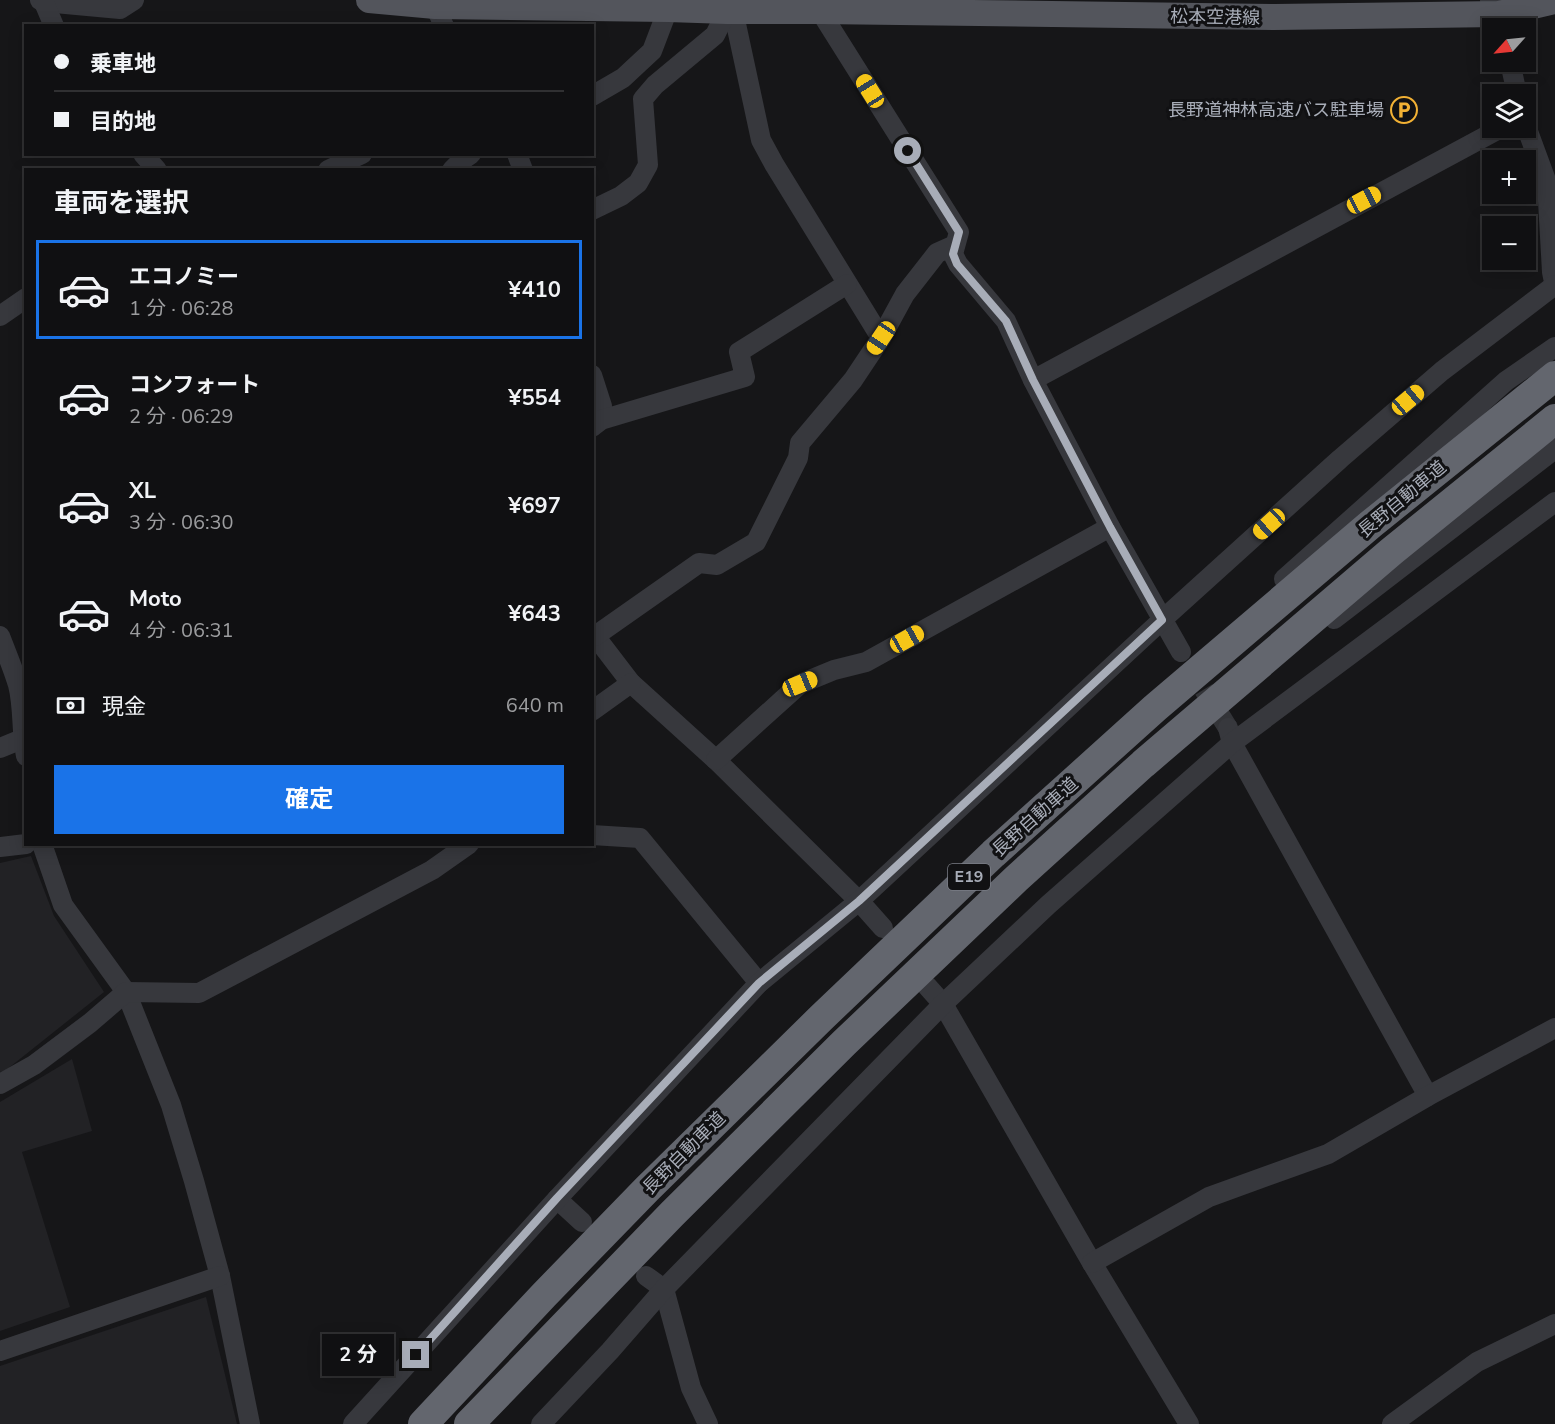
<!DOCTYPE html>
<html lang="ja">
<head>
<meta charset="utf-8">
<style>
  :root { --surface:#101012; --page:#1e1e20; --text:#f1f3f6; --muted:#9c9d9f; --line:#303032; --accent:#1a73e8 }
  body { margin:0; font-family:"Nunito Sans","Noto Sans JP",sans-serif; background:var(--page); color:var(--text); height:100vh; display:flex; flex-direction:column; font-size:22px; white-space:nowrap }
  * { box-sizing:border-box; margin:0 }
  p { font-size:20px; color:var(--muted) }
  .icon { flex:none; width:33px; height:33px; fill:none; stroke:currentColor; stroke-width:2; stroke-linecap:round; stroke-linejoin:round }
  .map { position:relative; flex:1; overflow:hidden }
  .details { position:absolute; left:24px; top:168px; width:570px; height:678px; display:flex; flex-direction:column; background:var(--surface); border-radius:0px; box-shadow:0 3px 15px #0003,0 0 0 2px var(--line) }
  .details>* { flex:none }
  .top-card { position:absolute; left:24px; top:24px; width:570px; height:132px; border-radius:0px; box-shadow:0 3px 15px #0003,0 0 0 2px var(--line); display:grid; align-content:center; height:132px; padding:0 30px; background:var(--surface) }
  .needle { width:39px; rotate:243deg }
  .tools { position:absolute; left:1482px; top:18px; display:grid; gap:12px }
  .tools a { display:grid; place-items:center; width:54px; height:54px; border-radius:0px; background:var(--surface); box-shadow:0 3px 15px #0003,0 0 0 2px var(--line); font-size:30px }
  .end { position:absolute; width:27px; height:27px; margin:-14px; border:8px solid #a8adb8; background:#111; box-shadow:0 0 0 3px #111 }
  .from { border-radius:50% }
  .bubble { position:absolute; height:42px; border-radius:0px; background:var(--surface); box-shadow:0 3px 15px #0003,0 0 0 2px var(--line); font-size:20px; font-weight:700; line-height:42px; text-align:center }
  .car { position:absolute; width:18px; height:36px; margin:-18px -9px; border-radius:8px; box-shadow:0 0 4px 2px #0007; background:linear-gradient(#f5c518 24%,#345 0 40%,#f5c518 0 76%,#345 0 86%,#f5c518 0) }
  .top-card b { display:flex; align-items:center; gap:21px; height:57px; font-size:22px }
  .top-card b+b { border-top:2px solid var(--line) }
  .top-card i { width:15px; height:15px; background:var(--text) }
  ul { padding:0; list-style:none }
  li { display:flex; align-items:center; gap:18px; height:99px; margin:0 12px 9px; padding:0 18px; border:3px solid transparent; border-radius:0px }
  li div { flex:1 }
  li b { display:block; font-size:22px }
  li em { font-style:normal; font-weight:700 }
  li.selected { border-color:var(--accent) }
  li>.icon { width:54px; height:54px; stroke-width:1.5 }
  h2 { padding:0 30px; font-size:27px; line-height:72px }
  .pay { display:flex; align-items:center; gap:15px; height:66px; padding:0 30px; font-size:22px }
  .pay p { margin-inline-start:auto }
  .button { display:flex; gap:12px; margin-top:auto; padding:12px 30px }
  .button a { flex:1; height:69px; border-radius:0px; background:var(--accent); color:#fff; font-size:24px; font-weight:700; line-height:69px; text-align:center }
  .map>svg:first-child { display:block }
</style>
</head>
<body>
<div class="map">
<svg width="1555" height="1424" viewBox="0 0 1555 1424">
  <rect width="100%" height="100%" fill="#161618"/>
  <g fill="#222225">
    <path d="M31 856 54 916 104 992 6 1070 0 1072V863Z"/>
    <path d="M72 1059 92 1131 22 1152 70 1307 0 1331V1102Z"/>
    <path d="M206 1297 237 1424H0V1366Z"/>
  </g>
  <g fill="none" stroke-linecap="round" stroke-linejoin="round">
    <path stroke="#333438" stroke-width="20" stroke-dasharray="20 10" stroke-linecap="butt" d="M1188 664 1228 728"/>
    <g stroke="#37383d" stroke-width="20">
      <path d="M40 0 44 2 120 9 134 0"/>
      <path d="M43 0 54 26"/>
      <path d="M1490 0 1499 14 1502 28"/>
      <path d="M726 2 733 10 761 140 774 164 881 338"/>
      <path d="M435 6 444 26"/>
      <path d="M820 11 959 232 953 254 958 264 1006 321 1033 380 1110 527 1181 652"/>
      <path d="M1510 62 1517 94"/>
      <path d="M592 96 623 78 652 51 668 9"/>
      <path d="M1526 126 1547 183 1552 272 1555 287"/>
      <path d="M143 154 157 170"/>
      <path d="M517 154 523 170"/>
      <path d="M328 170 362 154"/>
      <path d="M452 170 461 161 471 154"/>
      <path d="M592 210 621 196 638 183 648 165 643 99 655 85 715 35 727 11"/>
      <path d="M0 316 26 298"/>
      <path d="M592 375 602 406 601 420"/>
      <path d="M1033 380 1501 128"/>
      <path d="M592 427 601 420 745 377 739 352 847 284"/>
      <path d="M1284 579 1506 381 1555 347"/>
      <path d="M1334 619 1555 449"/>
      <path d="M592 632 631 683 716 760 859 901 883 928"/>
      <path d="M0 636C6 652 13 668 18 685 24 708 21 733 26 756"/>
      <path d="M595 636 699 563 717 565 756 542 798 458 800 443 853 380 881 338 905 294 937 253 955 245"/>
      <path d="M592 711 631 683"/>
      <path d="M1228 728 1232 743 1428 1096"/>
      <path d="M0 748 22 739"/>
      <path d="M716 760 800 684 834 670 866 662 1110 527"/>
      <path d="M592 835 640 838 759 983"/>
      <path d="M42 844 63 905 126 992 171 1105 194 1181 220 1276 250 1424"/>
      <path d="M0 847 26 844"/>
      <path d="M927 986 943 1004 1092 1263 1189 1424"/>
      <path d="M0 1084 34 1065 90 1023 126 992 199 993 432 870 469 844"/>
      <path d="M557 1199 582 1222"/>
      <path d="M1092 1263 1209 1197 1328 1154 1428 1096 1555 1028"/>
      <path d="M646 1276 664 1289 691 1388 708 1424"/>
      <path d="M0 1351 220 1276"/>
      <path d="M353 1424 557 1199 759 983 859 901 1162 620 1340 459 1442 371 1555 285"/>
      <path d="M541 1424 610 1351 664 1289 943 1004 1048 905 1232 743 1555 502"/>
      <path d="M1392 1424 1477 1362 1555 1324"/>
    </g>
    <path stroke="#53555c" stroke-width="26" d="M369 0 435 6 668 9 727 11H820L1275 17 1499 14 1555 1"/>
    <g stroke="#63666e" stroke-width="30">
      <path d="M423 1424 544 1295 647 1189 821 1018 993 854 1155 708 1371 524 1555 376"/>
      <path d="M469 1424 672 1214 844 1043 1016 879 1143 764 1392 551 1555 419"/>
    </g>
  </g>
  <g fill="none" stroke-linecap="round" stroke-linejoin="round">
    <path stroke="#a8adb8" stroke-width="8" d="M416 1355 557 1198 759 983 859 901 1162 620 1110 527 1033 380 1006 321 957 264 953 254 959 232 908 151"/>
  </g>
  <defs>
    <symbol id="parking-ring" viewBox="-11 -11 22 22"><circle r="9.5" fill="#111113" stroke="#f2b134" stroke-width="1.5"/><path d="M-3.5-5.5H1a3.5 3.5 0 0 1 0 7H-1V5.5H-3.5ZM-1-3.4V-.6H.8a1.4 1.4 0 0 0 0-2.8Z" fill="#f2b134"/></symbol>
  </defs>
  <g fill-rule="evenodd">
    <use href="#parking-ring" x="1389" y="95" width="30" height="30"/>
  </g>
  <g text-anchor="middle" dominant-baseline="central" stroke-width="6" stroke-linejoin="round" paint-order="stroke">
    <rect fill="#111113" stroke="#7b7e86" stroke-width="1.5" x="948" y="864" width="42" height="26" rx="4.5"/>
    <g font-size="16" font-weight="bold" fill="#a8adb8">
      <text x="969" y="877">E19</text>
    </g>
    <g font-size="18" fill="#a8adb8" stroke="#111113">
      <text transform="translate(1215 17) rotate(1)">松本空港線</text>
      <text transform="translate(1402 499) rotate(-40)">長野自動車道</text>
      <text transform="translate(1035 817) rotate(-42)">長野自動車道</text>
      <text transform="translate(684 1153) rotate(-45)">長野自動車道</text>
    </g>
    <g font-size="18" fill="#a8adb8" stroke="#111113" text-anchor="end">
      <text x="1384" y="110">長野道神林高速バス駐車場</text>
    </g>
  </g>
</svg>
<div class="tools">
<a><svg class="needle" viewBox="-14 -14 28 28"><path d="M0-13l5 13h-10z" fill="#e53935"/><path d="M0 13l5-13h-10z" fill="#9c9d9f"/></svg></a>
<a><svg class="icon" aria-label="layers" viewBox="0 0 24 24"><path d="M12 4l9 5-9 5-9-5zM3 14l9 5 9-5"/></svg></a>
<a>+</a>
<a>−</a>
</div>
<i class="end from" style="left:908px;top:151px"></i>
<i class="end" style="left:416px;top:1355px"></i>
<div class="bubble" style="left:322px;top:1334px;width:72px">2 分</div>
<i class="car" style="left:870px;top:91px;rotate:328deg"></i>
<i class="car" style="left:1364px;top:200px;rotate:62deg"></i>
<i class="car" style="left:881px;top:338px;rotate:214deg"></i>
<i class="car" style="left:1408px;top:400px;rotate:50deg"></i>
<i class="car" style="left:1269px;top:524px;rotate:228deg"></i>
<i class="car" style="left:907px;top:639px;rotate:61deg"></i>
<i class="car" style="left:800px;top:684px;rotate:68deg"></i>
<div class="top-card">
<b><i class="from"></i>乗車地</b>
<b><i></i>目的地</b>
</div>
<section class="details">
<h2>車両を選択</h2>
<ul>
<li class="selected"><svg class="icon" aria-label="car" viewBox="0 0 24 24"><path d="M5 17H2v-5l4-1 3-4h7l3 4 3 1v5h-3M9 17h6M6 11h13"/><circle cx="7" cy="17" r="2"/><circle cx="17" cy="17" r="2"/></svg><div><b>エコノミー</b><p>1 分 · 06:28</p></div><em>¥410</em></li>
<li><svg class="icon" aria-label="car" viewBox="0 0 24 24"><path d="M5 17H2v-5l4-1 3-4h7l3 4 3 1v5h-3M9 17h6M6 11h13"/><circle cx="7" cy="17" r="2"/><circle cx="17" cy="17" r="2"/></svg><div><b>コンフォート</b><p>2 分 · 06:29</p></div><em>¥554</em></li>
<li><svg class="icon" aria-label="car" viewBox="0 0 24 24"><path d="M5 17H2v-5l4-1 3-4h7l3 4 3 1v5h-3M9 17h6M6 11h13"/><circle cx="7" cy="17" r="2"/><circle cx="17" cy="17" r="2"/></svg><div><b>XL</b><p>3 分 · 06:30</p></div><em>¥697</em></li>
<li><svg class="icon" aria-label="car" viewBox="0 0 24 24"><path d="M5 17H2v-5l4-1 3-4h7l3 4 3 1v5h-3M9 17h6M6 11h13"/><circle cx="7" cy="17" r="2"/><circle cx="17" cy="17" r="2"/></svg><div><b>Moto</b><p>4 分 · 06:31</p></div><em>¥643</em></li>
</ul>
<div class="pay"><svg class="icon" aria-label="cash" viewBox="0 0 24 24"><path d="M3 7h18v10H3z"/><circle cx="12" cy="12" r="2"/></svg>現金<p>640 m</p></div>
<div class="button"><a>確定</a></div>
</section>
</div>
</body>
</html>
